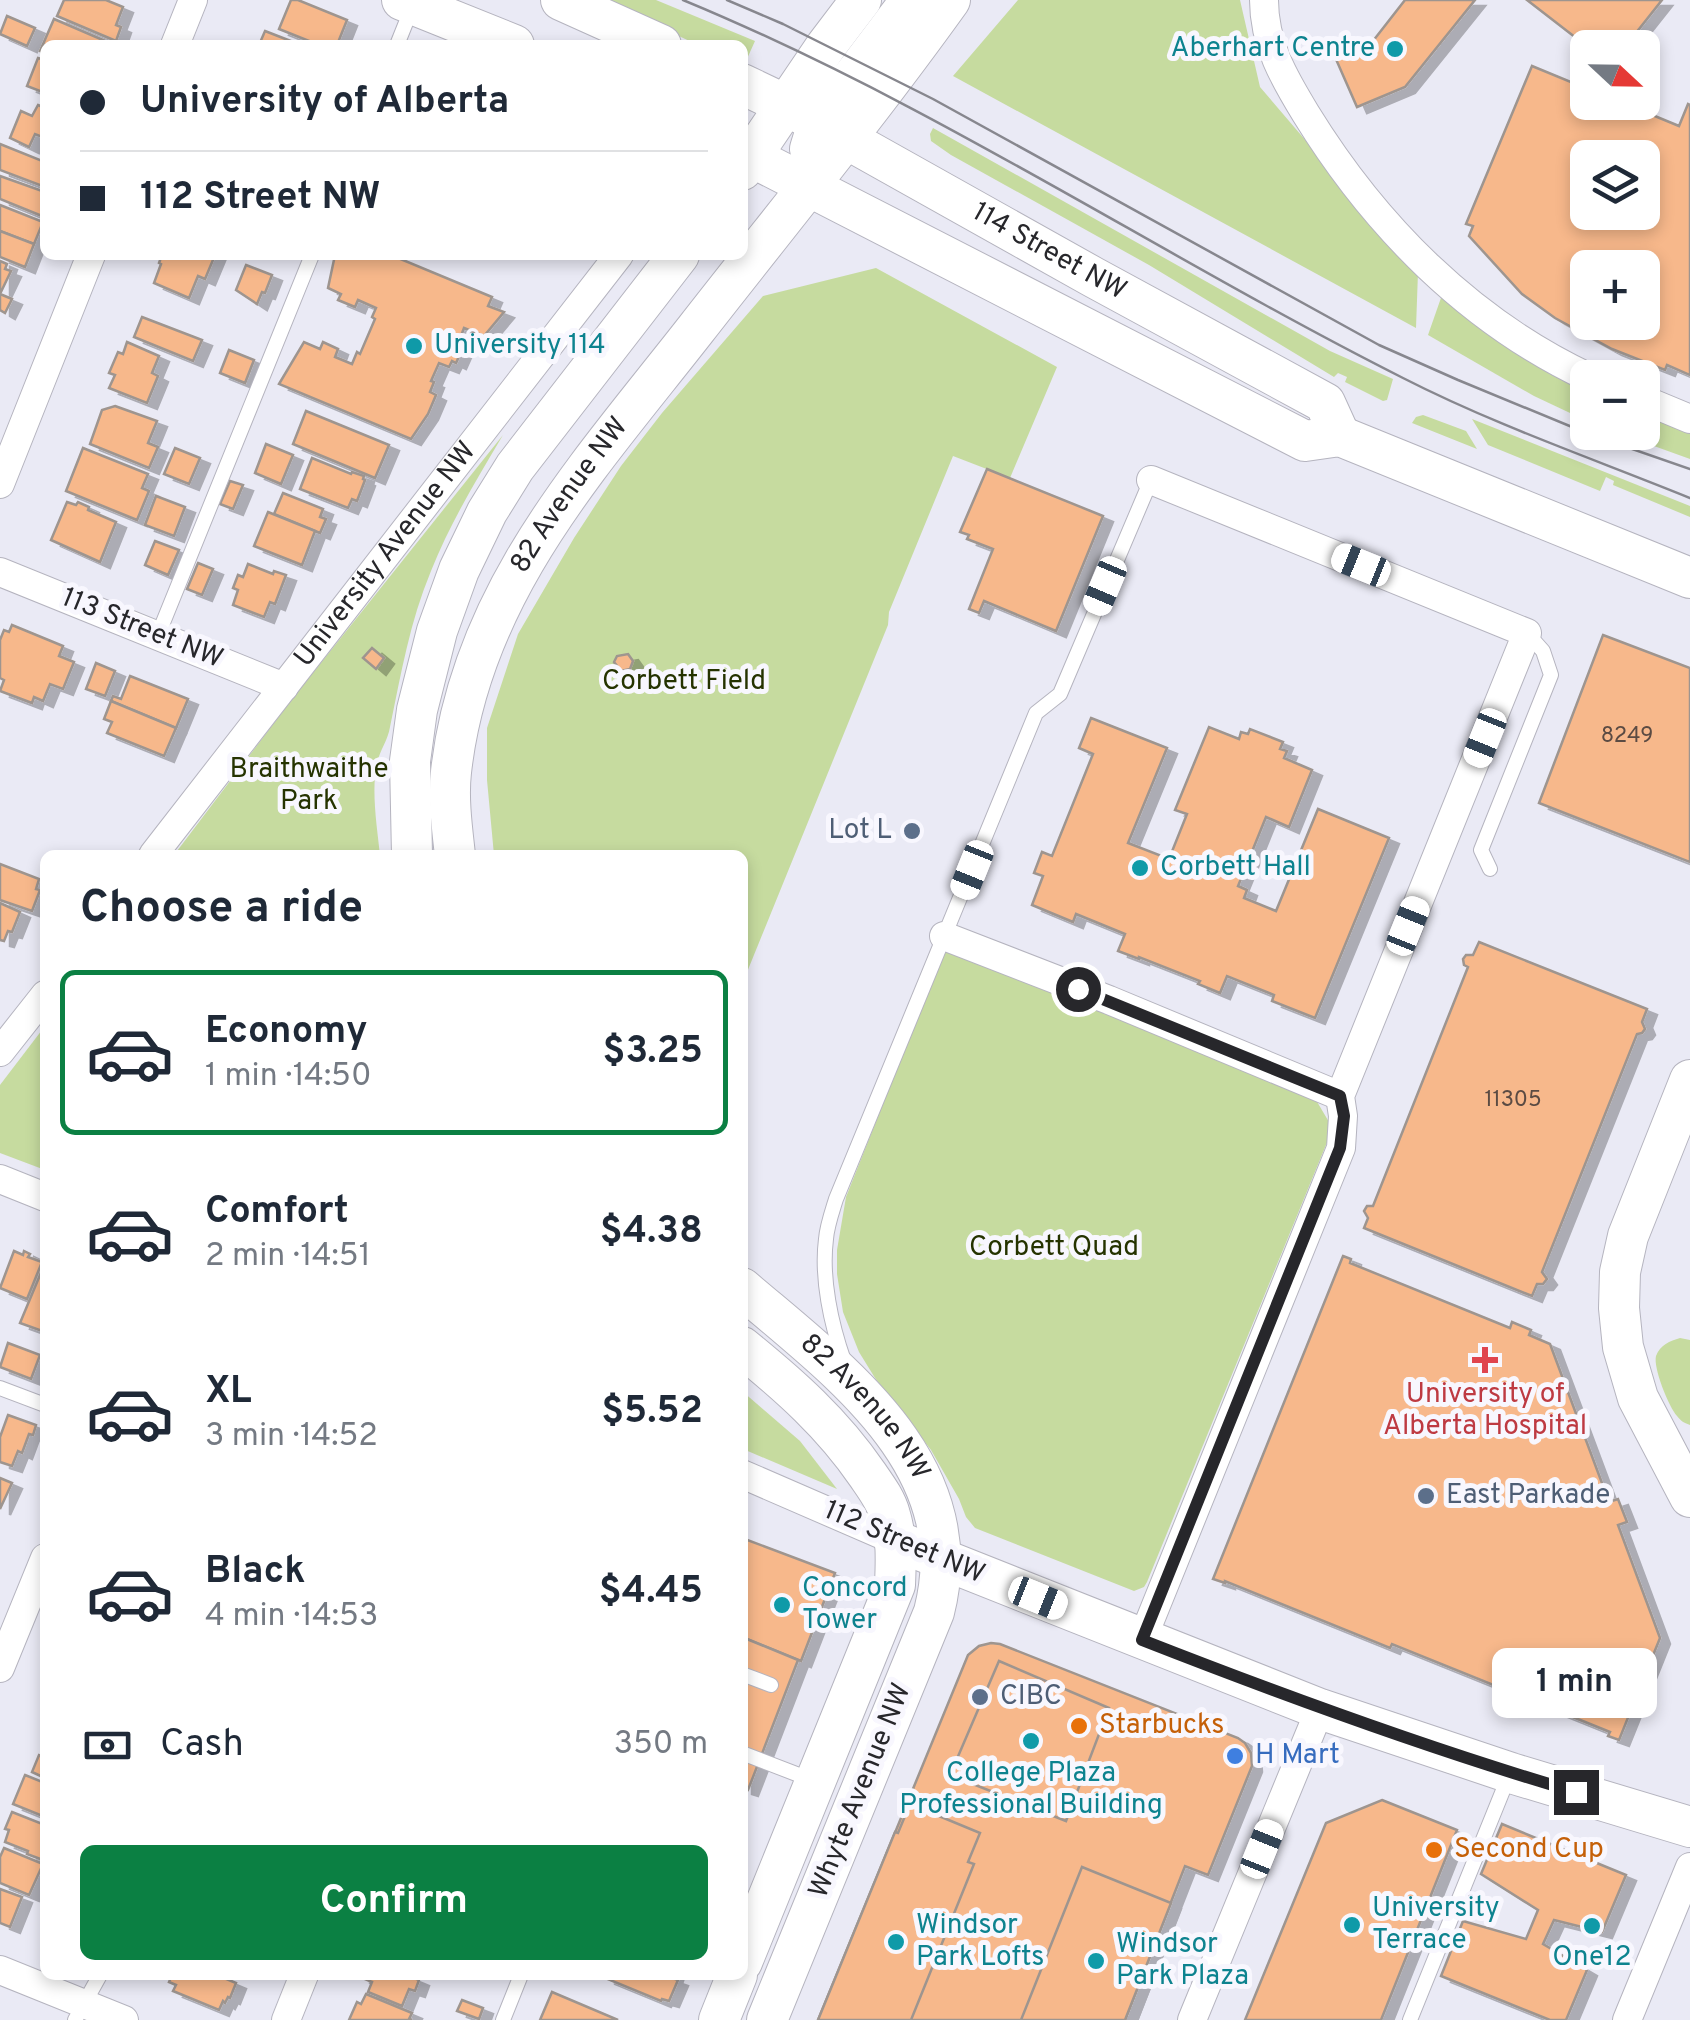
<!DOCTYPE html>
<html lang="en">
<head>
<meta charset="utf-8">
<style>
  :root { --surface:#fff; --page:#f6f6f7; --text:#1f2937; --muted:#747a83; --line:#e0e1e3; --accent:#0b8043 }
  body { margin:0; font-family:Overpass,sans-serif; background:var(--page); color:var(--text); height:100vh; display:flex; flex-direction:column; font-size:38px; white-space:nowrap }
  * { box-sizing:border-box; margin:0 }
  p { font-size:32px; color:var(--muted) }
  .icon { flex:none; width:55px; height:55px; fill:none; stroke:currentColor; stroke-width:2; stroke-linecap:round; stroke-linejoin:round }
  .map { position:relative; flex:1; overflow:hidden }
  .panel { position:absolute; left:40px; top:850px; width:708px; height:1130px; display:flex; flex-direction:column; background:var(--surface); border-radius:15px; box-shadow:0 5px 15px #0003 }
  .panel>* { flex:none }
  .banner { position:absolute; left:40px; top:40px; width:708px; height:220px; border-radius:15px; box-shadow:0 5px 15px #0003; display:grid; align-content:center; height:220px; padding:0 40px; background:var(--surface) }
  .needle { width:65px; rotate:112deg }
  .controls { position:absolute; left:1570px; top:30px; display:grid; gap:20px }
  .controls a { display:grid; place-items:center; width:90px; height:90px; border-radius:15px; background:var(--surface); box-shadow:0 5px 15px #0003; font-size:50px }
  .end { position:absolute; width:45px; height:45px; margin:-22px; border:12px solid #27272b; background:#fff; box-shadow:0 0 0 5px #fff }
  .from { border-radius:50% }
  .bubble { position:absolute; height:70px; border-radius:15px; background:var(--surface); box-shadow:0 5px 15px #0003; font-size:32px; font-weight:700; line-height:70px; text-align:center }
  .car { position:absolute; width:30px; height:60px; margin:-30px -15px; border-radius:12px; box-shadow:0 0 8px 2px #0007; background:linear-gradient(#fff 24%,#345 0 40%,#fff 0 76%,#345 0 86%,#fff 0) }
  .banner b { display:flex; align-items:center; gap:35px; height:95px; font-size:38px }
  .banner b+b { border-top:2px solid var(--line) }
  .banner i { width:25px; height:25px; background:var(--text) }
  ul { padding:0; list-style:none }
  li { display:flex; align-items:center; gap:30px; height:165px; margin:0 20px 15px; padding:0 20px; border:5px solid transparent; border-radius:15px }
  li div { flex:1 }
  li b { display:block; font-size:38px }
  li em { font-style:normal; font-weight:700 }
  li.on { border-color:var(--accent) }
  li>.icon { width:90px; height:90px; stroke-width:1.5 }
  h2 { padding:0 40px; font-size:45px; line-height:120px }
  .pay { display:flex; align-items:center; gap:25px; height:110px; padding:0 40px; font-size:38px }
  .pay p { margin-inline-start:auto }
  .primary-button { display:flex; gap:20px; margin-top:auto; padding:20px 40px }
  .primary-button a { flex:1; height:115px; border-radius:15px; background:var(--accent); color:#fff; font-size:40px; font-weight:700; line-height:115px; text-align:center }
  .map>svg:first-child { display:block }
</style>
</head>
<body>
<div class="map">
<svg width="1690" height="2020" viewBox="0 0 1690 2020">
  <defs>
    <filter id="shadow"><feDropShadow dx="10" dy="6" stdDeviation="0" flood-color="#0004"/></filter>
  </defs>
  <rect width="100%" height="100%" fill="#eaeaf5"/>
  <g fill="#c6db9f">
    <path d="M602 0H656L755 41 746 61 743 60 742 45H698Z"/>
    <path d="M1018 0H1240L1260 87 1418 272 1416 328 953 76Z"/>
    <path d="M933 128 1330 351 1393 379 1387 400 1383 401 1345 382 1347 377 1338 373 1334 377 1149 265 951 155 931 141 930 134Z"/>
    <path d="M876 268 1057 367 1010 478 953 456 889 612 888 625 743 982 742 855H494L487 780V728L518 634 574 538 621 466 662 413 763 296Z"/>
    <path d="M1442 295 1587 390V421L1534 396 1428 335Z"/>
    <path d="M1643 412 1690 432V459L1618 433 1642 432Z"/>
    <path d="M1423 415 1466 431 1477 449 1412 423 1416 417Z"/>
    <path d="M1472 419 1690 506V517L1613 485 1614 481 1606 477 1600 491 1488 445Z"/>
    <path d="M503 435C477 479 450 523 431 571 410 621 401 674 390 727 388 740 380 750 377 763 371 791 377 826 380 855H174L296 694Z"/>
    <path d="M945 948 1255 1073 1316 1100 1329 1122 1328 1140 1147 1582 1144 1587 1134 1591 975 1528 966 1517 959 1499 931 1450 875 1378 859 1352 843 1312 837 1274V1250L846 1197Z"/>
    <path d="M45 1026V1170L0 1153V1085Z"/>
    <path d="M1680 1338 1690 1340V1425C1683 1422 1682 1422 1677 1416 1669 1407 1653 1368 1656 1356 1660 1345 1670 1341 1680 1338Z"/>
    <path d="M742 1391 800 1441 837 1489 743 1449Z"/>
  </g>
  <g fill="#f7b88b" stroke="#9e958f" stroke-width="2.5" fill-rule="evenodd" filter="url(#shadow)">
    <path d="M64 0H106L123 7 116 25 121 27 116 41 57 16Z"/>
    <path d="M291 0H298L347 20 337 45H319L279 29Z"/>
    <path d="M1405 0H1475L1405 87 1357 107 1335 57 1373 41Z"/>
    <path d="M1527 0H1662L1624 48H1589Z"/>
    <path d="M7 16 35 28 27 46 0 34Z"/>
    <path d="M54 19 110 43 109 45H45V53L40 51Z"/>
    <path d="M265 31 301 45H259Z"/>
    <path d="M38 58 45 60V93L27 86Z"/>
    <path d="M1532 66 1588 89V102H1621L1679 126 1688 104 1690 105V375L1667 365 1665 370 1612 349 1555 318 1522 294 1469 236 1473 226 1466 224ZM1588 158H1642V212H1588ZM1588 268H1642V322H1588Z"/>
    <path d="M38 105 45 108V138L35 134 29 147 10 138 21 111 32 116Z"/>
    <path d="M0 144 45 162V187L0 170Z"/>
    <path d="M0 176 45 192V208L42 216 0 199Z"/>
    <path d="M0 205 43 222 34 244 0 231Z"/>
    <path d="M0 231 34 244 25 267 0 257Z"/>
    <path d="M162 255H215L205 279 198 276 189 298 154 283 161 264 159 263Z"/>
    <path d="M335 255H391L492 297 488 306 504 312 484 336 464 328 459 341 465 343 456 363 452 361 449 367 439 363 431 381 434 382 430 392 436 395 428 414 411 439 279 384 304 342 320 349 323 342 338 349 335 357 352 364 357 352 360 354 375 319 372 317 376 308 358 300 355 307 338 300 341 294 328 288Z"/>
    <path d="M0 261 7 264 5 269 11 271 0 294 12 299 5 313 0 310Z"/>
    <path d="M246 265 272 275 265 293 262 292 257 304 236 290Z"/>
    <path d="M142 317 202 340 193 361 134 337Z"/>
    <path d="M127 342 159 356 152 373 158 376 147 403 109 388 115 375 109 373 118 352 123 354Z"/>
    <path d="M229 350 254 360 245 383 220 373Z"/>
    <path d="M115 406 157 421 148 443 158 447 149 468 90 444 102 410Z"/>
    <path d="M306 411 389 445 375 478 293 444Z"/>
    <path d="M266 444 293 455 281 484 255 473Z"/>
    <path d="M83 448 148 474 142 488 149 491 137 520 66 491Z"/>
    <path d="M175 448 200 458 189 484 164 474Z"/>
    <path d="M312 458 351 474 352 472 364 476 363 479 365 480 357 501 352 499 348 508 300 489Z"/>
    <path d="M987 469 1103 516 1056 631 984 601 979 613 969 609 993 549 967 539 969 535 960 532Z"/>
    <path d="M230 481 243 485 233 509 220 504Z"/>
    <path d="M283 493 323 509 320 517 326 519 320 533 274 514Z"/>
    <path d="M156 496 185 507 174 536 145 525Z"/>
    <path d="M67 502 76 505 78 502 89 507 88 510 116 522 100 562 51 540Z"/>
    <path d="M268 512 315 531 302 565 254 546Z"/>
    <path d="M155 541 179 550 168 575 145 565Z"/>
    <path d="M198 563 213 569 202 595 187 589Z"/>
    <path d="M248 564 273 574 274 571 286 575 275 604 270 602 264 617 233 605 238 590 233 588 238 575 243 577Z"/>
    <path d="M12 625 63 646 59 656 74 662 63 689 50 684 43 701 34 697 32 703 0 691 4 680 0 678V640L4 630 9 632Z"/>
    <path d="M1603 635 1690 668V862L1539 803Z"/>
    <path d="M372 648 384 658 376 669 363 658Z"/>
    <path d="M628 654 633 661 630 669 621 671 614 662 617 656Z"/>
    <path d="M96 663 115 671 105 696 86 689Z"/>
    <path d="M130 676 188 699 176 728 111 701 113 696 121 699Z"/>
    <path d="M111 701 176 728 164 756 107 733 112 722 104 719Z"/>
    <path d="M1091 718 1167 748 1128 843 1169 859 1187 814 1175 810 1209 727 1239 739 1241 732 1248 734 1250 729 1283 742 1280 749 1287 751 1284 758 1312 770 1289 827 1266 817 1238 886 1247 890 1244 898 1276 911 1318 809 1389 838 1315 1018 1272 1001 1274 995 1227 976 1220 993 1198 984 1200 981 1139 957V959L1118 951 1125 934 1076 914 1073 922 1032 905 1043 876 1034 873 1042 852 1052 856 1093 754 1079 748Z"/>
    <path d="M0 864 39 879 36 889 40 890 32 911 0 900Z"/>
    <path d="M0 903 20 912 12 932 8 931 4 941 0 940Z"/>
    <path d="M1479 942 1647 1009 1642 1022 1645 1029 1642 1033 1637 1034 1542 1272 1547 1279 1543 1284H1537L1532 1296 1364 1228 1368 1218 1364 1211 1367 1206H1373L1468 967 1464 965 1463 959 1466 955H1473Z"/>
    <path d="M14 1251 23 1255 24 1251 30 1254 28 1257 42 1262 27 1299 0 1288Z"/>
    <path d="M1343 1256 1351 1259 1350 1263 1510 1328 1512 1322 1531 1330 1529 1335 1550 1344 1609 1502 1618 1499 1627 1522 1618 1525 1660 1638 1619 1740 1608 1736 1610 1732 1392 1644 1390 1648 1225 1581V1583L1213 1579Z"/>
    <path d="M45 1263V1332L20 1323Z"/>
    <path d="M8 1343 40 1355 31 1379 0 1367Z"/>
    <path d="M8 1415 36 1425 33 1435 29 1434 22 1453 18 1451 12 1466 0 1462V1437Z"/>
    <path d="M0 1478 12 1483 0 1509Z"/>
    <path d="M742 1538 835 1573 801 1661 742 1637Z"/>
    <path d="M742 1637 798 1660 748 1790 742 1788Z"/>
    <path d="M991 1643 1000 1644 1238 1738 1245 1743 1251 1753 1252 1766 1208 1875 1185 1866 1125 2020H818L968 1655 979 1646Z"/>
    <path d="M999 1661 1109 1708 1066 1821 950 1775Z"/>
    <path d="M45 1754V1778L32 1772 39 1755 44 1757Z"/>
    <path d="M25 1775 45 1783V1817L13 1804Z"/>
    <path d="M1382 1800 1457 1830 1381 2020H1245L1326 1823Z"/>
    <path d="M910 1804 980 1833 968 1862 974 1864 911 2020H818L895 1832 898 1833Z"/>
    <path d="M12 1812 45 1825 43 1834 45 1835V1854L43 1860 27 1854 28 1851 5 1842 9 1830 5 1829Z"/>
    <path d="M1502 1824 1626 1875 1602 1932 1554 1920 1543 1944 1587 1970 1566 2020H1550L1441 1976 1463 1921 1526 1939 1538 1910 1481 1874Z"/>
    <path d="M4 1848 43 1864 29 1895 0 1883V1857Z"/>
    <path d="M1082 1867 1171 1903 1125 2020H1021Z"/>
    <path d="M0 1889 22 1897 10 1927 0 1923Z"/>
    <path d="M172 1975H217L236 1983 230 1998 228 1997 225 2003 223 2001 219 2010 173 1991 176 1985 169 1982Z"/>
    <path d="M360 1975H407L419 1980 415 1991 409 1989 402 2006 368 1992 372 1982 360 1977Z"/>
    <path d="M605 1975H673L672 1978 678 1980 669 2001 662 1999 661 2001 605 1978Z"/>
    <path d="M552 1992 618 2020H540Z"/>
    <path d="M366 1994 412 2013 409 2019 412 2020H349L357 2002 361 2004Z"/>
    <path d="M462 2000 483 2008 479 2019 457 2011Z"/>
  </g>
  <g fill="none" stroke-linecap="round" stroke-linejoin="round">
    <defs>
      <g id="lane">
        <path d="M397 45 411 10"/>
        <path d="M158 635 312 255"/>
        <path d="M1490 869 1481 850 1551 675 1543 651 1527 633"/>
        <path d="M844 1361C831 1324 821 1278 826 1239 827 1226 832 1212 836 1199L1036 713 1060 694 1151 480"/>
        <path d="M0 1388 45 1405"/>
        <path d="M742 1674 771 1685"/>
        <path d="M742 1753 812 1780"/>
        <path d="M75 2020 100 1975"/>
        <path d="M503 2020 521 1975"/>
        <path d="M1410 2020 1508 1778"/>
      </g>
      <g id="street">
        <path d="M1264 0C1264 44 1284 78 1306 114 1375 226 1470 322 1590 378"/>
        <path d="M175 45 193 0"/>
        <path d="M1642 399 1690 419"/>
        <path d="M0 484 91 255"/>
        <path d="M0 572 284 687"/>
        <path id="s1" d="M153 855 619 255"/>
        <path d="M944 936 1109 1000 1340 1096"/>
        <path d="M0 1052 45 995"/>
        <path d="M0 1179 45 1197"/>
        <path d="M742 1474 894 1540"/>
        <path d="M1142 1640 1341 1148 1343 1116 1340 1096 1527 633 1151 480"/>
        <path d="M0 1668 45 1558"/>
        <path d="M0 1970 124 2020"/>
        <path d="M286 2020 304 1975"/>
        <path d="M1192 2020 1320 1709"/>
        <path d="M1627 2020 1690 1867"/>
      </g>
      <g id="secondary">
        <path d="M402 0 514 45"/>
        <path d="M561 0 661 45"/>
        <path id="s2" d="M742 84 786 105 1093 277 1325 403 1340 436"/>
        <path d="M810 149 818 123 911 0"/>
        <path d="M742 152 1305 441 1340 436 1690 578"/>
        <path d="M742 170 826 46 861 0"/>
        <path d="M412 855 410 761 417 710 437 631 459 570 487 512 515 467 679 255"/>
        <path id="s3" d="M455 855C452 828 448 799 451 772 471 592 589 466 696 329 781 220 869 113 950 0"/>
        <path d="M1690 1080 1628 1236 1620 1272 1619 1308 1623 1347 1638 1398 1690 1497"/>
        <path id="s4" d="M742 1288C839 1371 972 1465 934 1612L767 2020"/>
        <path d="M742 1347C790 1386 832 1423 867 1474 876 1487 886 1500 890 1515 897 1537 896 1562 895 1585L742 1962"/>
        <path d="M894 1540 1320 1709 1511 1773 1690 1827"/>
        <path d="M719 2020 737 1975"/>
      </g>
    </defs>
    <use href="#lane" stroke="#b5b4bf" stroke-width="16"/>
    <use href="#street" stroke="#b5b4bf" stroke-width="30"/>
    <use href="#secondary" stroke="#b5b4bf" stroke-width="42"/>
    <use href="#lane" stroke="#fff" stroke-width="14"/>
    <use href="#street" stroke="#fff" stroke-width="28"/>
    <use href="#secondary" stroke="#fff" stroke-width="40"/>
    <g stroke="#87878e" stroke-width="2.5">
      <path d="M683 0C935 104 1161 256 1403 378 1495 425 1594 459 1690 498"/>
      <path d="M727 0 783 24 933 99 1379 345 1458 380 1589 434 1690 469"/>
    </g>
  </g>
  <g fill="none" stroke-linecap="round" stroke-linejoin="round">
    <path stroke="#27272b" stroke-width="12" d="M1078 989 1340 1096 1344 1116 1340 1148 1142 1640C1285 1696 1429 1749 1576 1792"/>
  </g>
  <g fill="#0f9aa8" stroke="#f8f7fe" stroke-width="4">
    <circle cx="1395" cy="49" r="10"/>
    <circle cx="414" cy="346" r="10"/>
    <circle cx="1140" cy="868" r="10"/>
    <circle cx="782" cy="1605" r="10"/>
    <circle cx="1031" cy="1741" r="10"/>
    <circle cx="1352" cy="1925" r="10"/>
    <circle cx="1592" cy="1926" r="10"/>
    <circle cx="896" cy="1942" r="10"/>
    <circle cx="1096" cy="1961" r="10"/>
  </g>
  <g fill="#5c6f8a" stroke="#f8f7fe" stroke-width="4">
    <circle cx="912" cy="831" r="10"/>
    <circle cx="1426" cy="1496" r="10"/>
    <circle cx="980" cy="1697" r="10"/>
  </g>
  <path fill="#e0444e" stroke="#f8f7fe" stroke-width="4" d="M1480 1345h10v10h10v10h-10v10h-10v-10h-10v-10h10z"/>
  <g fill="#e8710a" stroke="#f8f7fe" stroke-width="4">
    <circle cx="1079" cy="1726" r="10"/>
    <circle cx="1434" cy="1850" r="10"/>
  </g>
  <circle fill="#3f7fe0" stroke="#f8f7fe" stroke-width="4" cx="1235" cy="1756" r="10"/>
  <g text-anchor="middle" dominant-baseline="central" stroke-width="10" stroke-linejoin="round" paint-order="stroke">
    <g font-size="22" fill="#5b4b43">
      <text x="1627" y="736">8249</text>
      <text x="1513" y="1100">11305</text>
    </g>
    <g font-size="28" fill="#0d838f" stroke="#f8f7fe" text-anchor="start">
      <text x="1375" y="49" text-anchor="end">Aberhart Centre</text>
      <text x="434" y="346">University 114</text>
      <text x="1160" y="868">Corbett Hall</text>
      <text x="802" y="1589">Concord<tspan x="802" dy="32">Tower</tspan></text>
      <text x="1031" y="1774" text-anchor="middle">College Plaza<tspan x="1031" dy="32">Professional Building</tspan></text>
      <text x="1372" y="1909">University<tspan x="1372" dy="32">Terrace</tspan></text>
      <text x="916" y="1926">Windsor<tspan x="916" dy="32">Park Lofts</tspan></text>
      <text x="1116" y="1945">Windsor<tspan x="1116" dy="32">Park Plaza</tspan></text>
      <text x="1592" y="1958" text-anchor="middle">One12</text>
    </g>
    <g font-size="28" fill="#27272b" stroke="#f8f7fe">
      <text stroke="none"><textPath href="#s2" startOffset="350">114 Street NW</textPath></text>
      <text stroke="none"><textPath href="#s3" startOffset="388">82 Avenue NW</textPath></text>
      <text stroke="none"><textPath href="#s1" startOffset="380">University Avenue NW</textPath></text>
      <text transform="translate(142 629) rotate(22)">113 Street NW</text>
      <text stroke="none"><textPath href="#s4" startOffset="172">82 Avenue NW</textPath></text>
      <text transform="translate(904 1543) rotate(23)">112 Street NW</text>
      <text transform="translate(861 1791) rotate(-68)">Whyte Avenue NW</text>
    </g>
    <g font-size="28" fill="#253300" stroke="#f8f7fe">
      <text x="684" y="682">Corbett Field</text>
      <text x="309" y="770">Braithwaithe<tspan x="309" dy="32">Park</tspan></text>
      <text x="1054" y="1248">Corbett Quad</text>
    </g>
    <g font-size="28" fill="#4e5e75" stroke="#f8f7fe" text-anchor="start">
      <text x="892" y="831" text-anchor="end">Lot L</text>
      <text x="1446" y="1496">East Parkade</text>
      <text x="1000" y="1697">CIBC</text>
    </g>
    <g font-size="28" fill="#be3a42" stroke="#f8f7fe">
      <text x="1485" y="1395">University of<tspan x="1485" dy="32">Alberta Hospital</tspan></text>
    </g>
    <g font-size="28" fill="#c56008" stroke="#f8f7fe" text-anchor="start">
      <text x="1099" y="1726">Starbucks</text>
      <text x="1454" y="1850">Second Cup</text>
    </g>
    <g font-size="28" fill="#366cbe" stroke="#f8f7fe" text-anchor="start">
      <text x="1255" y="1756">H Mart</text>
    </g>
  </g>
</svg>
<div class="controls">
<a><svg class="needle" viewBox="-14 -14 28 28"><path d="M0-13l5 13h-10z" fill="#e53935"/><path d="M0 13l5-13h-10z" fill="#747a83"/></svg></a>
<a><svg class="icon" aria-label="layers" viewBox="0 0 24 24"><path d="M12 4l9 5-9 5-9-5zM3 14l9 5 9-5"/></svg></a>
<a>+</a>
<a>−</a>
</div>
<i class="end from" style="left:1078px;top:989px"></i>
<i class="end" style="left:1576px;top:1792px"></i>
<div class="bubble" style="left:1492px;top:1648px;width:165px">1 min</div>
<i class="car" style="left:1361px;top:565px;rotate:292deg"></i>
<i class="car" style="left:1105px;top:586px;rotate:203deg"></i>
<i class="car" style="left:1485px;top:738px;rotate:202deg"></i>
<i class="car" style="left:972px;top:870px;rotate:202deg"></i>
<i class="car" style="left:1408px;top:926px;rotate:22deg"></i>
<i class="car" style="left:1038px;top:1598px;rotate:112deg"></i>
<i class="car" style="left:1262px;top:1849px;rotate:22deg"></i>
<div class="banner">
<b><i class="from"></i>University of Alberta</b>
<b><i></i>112 Street NW</b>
</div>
<section class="panel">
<h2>Choose a ride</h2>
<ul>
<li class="on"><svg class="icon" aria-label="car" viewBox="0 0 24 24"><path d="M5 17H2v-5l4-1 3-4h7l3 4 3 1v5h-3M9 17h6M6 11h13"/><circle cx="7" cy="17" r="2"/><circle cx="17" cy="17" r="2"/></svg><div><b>Economy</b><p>1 min · 14:50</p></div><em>$3.25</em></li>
<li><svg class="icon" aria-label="car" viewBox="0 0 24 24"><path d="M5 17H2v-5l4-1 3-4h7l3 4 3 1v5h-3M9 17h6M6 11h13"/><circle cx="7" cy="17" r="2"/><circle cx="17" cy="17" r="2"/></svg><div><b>Comfort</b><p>2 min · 14:51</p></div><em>$4.38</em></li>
<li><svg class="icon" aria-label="car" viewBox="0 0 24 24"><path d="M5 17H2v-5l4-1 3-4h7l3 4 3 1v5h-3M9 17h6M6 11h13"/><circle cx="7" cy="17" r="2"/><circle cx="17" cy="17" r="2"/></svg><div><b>XL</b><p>3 min · 14:52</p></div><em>$5.52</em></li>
<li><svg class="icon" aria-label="car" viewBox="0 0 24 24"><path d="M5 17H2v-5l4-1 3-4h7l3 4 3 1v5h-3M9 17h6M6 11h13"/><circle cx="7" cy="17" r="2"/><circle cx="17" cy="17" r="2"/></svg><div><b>Black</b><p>4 min · 14:53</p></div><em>$4.45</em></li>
</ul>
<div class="pay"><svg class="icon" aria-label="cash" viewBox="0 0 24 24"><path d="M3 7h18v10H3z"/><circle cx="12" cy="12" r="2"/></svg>Cash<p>350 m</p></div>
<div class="primary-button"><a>Confirm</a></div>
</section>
</div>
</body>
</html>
